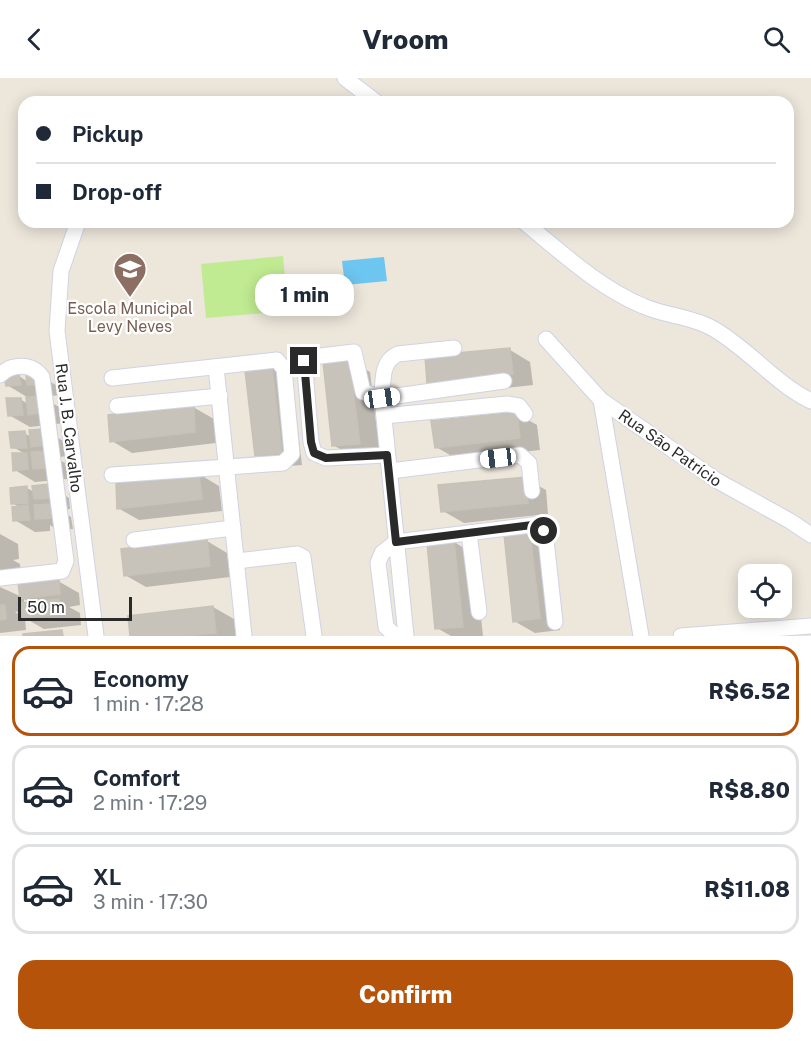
<!DOCTYPE html>
<html lang="en">
<head>
<meta charset="utf-8">
<style>
  :root { --surface:#fff; --page:#f6f6f7; --text:#1f2937; --muted:#747a83; --line:#e0e1e3; --accent:#b45309 }
  body { margin:0; font-family:"Public Sans",sans-serif; background:var(--page); color:var(--text); height:100vh; display:flex; flex-direction:column; font-size:22px; white-space:nowrap }
  * { box-sizing:border-box; margin:0 }
  p { font-size:20px; color:var(--muted) }
  .icon { flex:none; width:33px; height:33px; fill:none; stroke:currentColor; stroke-width:2; stroke-linecap:round; stroke-linejoin:round }
  .map { position:relative; height:558px; overflow:hidden }
  .sheet { display:flex; flex-direction:column; background:var(--surface); flex:1 }
  .sheet>* { flex:none }
  .guide { position:absolute; left:18px; top:18px; width:776px; height:132px; border-radius:18px; box-shadow:0 3px 15px #0003; display:grid; align-content:center; height:132px; padding:0 18px; background:var(--surface) }
  .buttons { position:absolute; left:738px; top:486px; display:grid; gap:12px }
  .buttons a { display:grid; place-items:center; width:54px; height:54px; border-radius:12px; background:var(--surface); box-shadow:0 3px 15px #0003; font-size:30px }
  .scale { position:absolute; left:18px; bottom:15px; width:114px; box-sizing:border-box; padding-left:6px; border:3px solid #2a2a2a; border-top:0; font-size:16px; line-height:21px; white-space:nowrap; color:#2a2a2a; -webkit-text-stroke:4px #fff; paint-order:stroke }
  .end { position:absolute; width:27px; height:27px; margin:-14px; border:8px solid #2a2a2a; background:#fff; box-shadow:0 0 0 3px #fff }
  .from { border-radius:50% }
  .bubble { position:absolute; height:42px; border-radius:18px; background:var(--surface); box-shadow:0 3px 15px #0003; font-size:20px; font-weight:800; line-height:42px; text-align:center }
  .car { position:absolute; width:18px; height:36px; margin:-18px -9px; border-radius:8px; box-shadow:0 0 4px 2px #0007; background:linear-gradient(#fff 24%,#345 0 40%,#fff 0 76%,#345 0 86%,#fff 0) }
  .guide b { display:flex; align-items:center; gap:21px; height:57px; font-size:22px }
  .guide b+b { border-top:2px solid var(--line) }
  .guide i { width:15px; height:15px; background:var(--text) }
  ul { padding:10px 0 0; list-style:none }
  li { display:flex; align-items:center; gap:18px; height:90px; margin:0 12px 9px; padding:0 6px; border:3px solid var(--line); border-radius:18px }
  li div { flex:1 }
  li b { display:block; font-size:22px }
  li em { font-style:normal; font-weight:800 }
  li.active { border-color:var(--accent) }
  li>.icon { width:54px; height:54px; stroke-width:1.5 }
  .cta { display:flex; gap:12px; margin-top:auto; padding:12px 18px }
  .cta a { flex:1; height:69px; border-radius:18px; background:var(--accent); color:#fff; font-size:24px; font-weight:800; line-height:69px; text-align:center }
  header { display:flex; justify-content:space-between; align-items:center; height:78px; padding:0 18px; background:var(--surface); font-size:27px; font-weight:800 }
  .map>svg:first-child { display:block }
</style>
</head>
<body>
<header><svg class="icon" aria-label="back" viewBox="0 0 24 24"><path d="M15 5l-7 7 7 7"/></svg>Vroom<svg class="icon" aria-label="search" viewBox="0 0 24 24"><circle cx="10" cy="10" r="6"/><path d="M15 15l6 6"/></svg></header>
<div class="map">
<svg width="811" height="558" viewBox="0 0 811 558">
  <rect width="100%" height="100%" fill="#ece6db"/>
  <path fill="#c1eb92" d="M283 178 288 233 206 240 201 186Z"/>
  <path fill="#6dc6f0" d="M384 179 387 203 345 207 342 183Z"/>
  <g fill="#0003" fill-rule="evenodd">
    <path d="M510 272 530 284 533 307 450 316 429 304Z"/>
    <path d="M349 282 370 294 380 377 354 379 333 367Z"/>
    <path d="M272 290 292 302 302 387 277 389 256 377Z"/>
    <path d="M39 297 59 309 60 317 41 319 63 331 65 345 30 349 9 337 20 321 28 326 27 319 7 307 19 298 28 304Z"/>
    <path d="M193 329 214 341 216 365 132 375 112 363Z"/>
    <path d="M516 335 537 347 540 372 457 381 436 369Z"/>
    <path d="M44 352 65 364 66 378 55 380 67 386V401L35 404 15 392 25 376 13 369 24 355 31 359Z"/>
    <path d="M199 396 219 408 222 433 139 442 118 430Z"/>
    <path d="M525 400 546 412 548 436 464 445 443 433Z"/>
    <path d="M49 408 69 420 70 431 59 432 71 439 73 451 57 452 50 447V453L35 454 15 442 21 430 12 425 27 410 34 414Z"/>
    <path d="M0 456 18 466 19 481 13 482 20 486 21 498 0 496Z"/>
    <path d="M530 456 551 468 560 552 535 555 514 543Z"/>
    <path d="M207 463 227 475 230 499 146 509 125 497Z"/>
    <path d="M454 464 474 476 483 558H451L437 550Z"/>
    <path d="M58 503 79 515 80 527 69 529 80 535 81 547 44 551 25 540 26 552 0 555V509L22 519ZM24 521 31 525 24 526ZM23 533V539L15 534Z"/>
    <path d="M213 529 234 541 236 558H132Z"/>
  </g>
  <g fill="#c7c3bb" stroke="#c7c2b5" stroke-width="1.5">
    <path d="M510 270 513 296 427 305 425 278Z"/>
    <path d="M349 280 360 366 332 368 323 283Z"/>
    <path d="M272 289 282 375 255 378 245 292Z"/>
    <path d="M39 295 40 306 27 307 26 297Z"/>
    <path d="M19 297 21 307 6 308 4 298Z"/>
    <path d="M42 318 44 334 28 337 26 319Z"/>
    <path d="M6 320H21L23 337 8 338Z"/>
    <path d="M194 328 195 354 110 364 108 337Z"/>
    <path d="M517 334 520 360 435 370 431 343Z"/>
    <path d="M44 351 46 367 31 369 29 352Z"/>
    <path d="M25 353 27 370H11L9 354Z"/>
    <path d="M47 373 46 390 33 391 31 374Z"/>
    <path d="M12 375H27L28 391 13 393Z"/>
    <path d="M199 395 202 421 117 431 116 404Z"/>
    <path d="M526 399 528 425 441 434 438 407Z"/>
    <path d="M49 406 50 420 34 421 32 408Z"/>
    <path d="M27 408 28 425 11 426 10 410Z"/>
    <path d="M51 426 53 440 35 441 34 427Z"/>
    <path d="M28 427 30 442 13 443 12 429Z"/>
    <path d="M530 455 540 540 513 544 504 456Z"/>
    <path d="M207 461 210 488 124 498 121 471Z"/>
    <path d="M454 462 463 549 435 551 427 465Z"/>
    <path d="M59 501 60 516 20 521 18 505Z"/>
    <path d="M59 521 61 536 22 540 20 525Z"/>
    <path d="M0 527H5L6 541 0 542Z"/>
    <path d="M213 528 216 555 185 558H130L128 538Z"/>
    <path d="M62 552 63 558H23V556Z"/>
  </g>
  <g fill="none" stroke-linecap="round" stroke-linejoin="round">
    <defs>
      <g id="minor">
        <path d="M345 0 376 24"/>
        <path d="M78 144 61 193 57 253 96 558"/>
        <path d="M524 144C561 174 598 209 643 228 665 238 691 238 712 250 748 270 774 305 811 323"/>
        <path d="M546 261 601 322 716 402 790 443 811 457"/>
        <path d="M216 289 244 558"/>
        <path d="M0 297C12 285 32 285 42 299L66 483 62 493 0 500"/>
        <path d="M601 322 641 558"/>
        <path d="M117 328 220 318"/>
        <path d="M384 338 507 326 519 328 525 336"/>
        <path d="M387 377 326 380 314 375 311 364 304 280 354 274 363 314 382 320 504 303"/>
        <path d="M390 393 520 377 529 385 532 413"/>
        <path d="M112 397 283 385 292 376 284 291 277 282 112 300"/>
        <path d="M469 455 479 534"/>
        <path d="M134 462 233 450"/>
        <path d="M237 483 297 476 303 479 314 558"/>
        <path d="M396 558 386 549 378 485 382 475 396 464 540 446 545 453 555 544"/>
        <path d="M406 558 382 320C383 303 381 283 398 276L454 270"/>
        <path d="M681 558 811 548"/>
      </g>
    </defs>
    <use href="#minor" stroke="#d0d3e3" stroke-width="17"/>
    <use href="#minor" stroke="#fff" stroke-width="15"/>
  </g>
  <g fill="none" stroke-linecap="round" stroke-linejoin="round">
    <path stroke="#2a2a2a" stroke-width="8" d="M304 283 311 364 314 375 326 380 387 377 396 464 540 446 544 453"/>
  </g>
  <defs>
    <symbol id="school-pin" viewBox="-11 -11 22 30"><path d="M0 17L-7.5 6A9.5 9.5 0 1 1 7.5 6Z" fill="#8d6e63" stroke="#fff"/><path d="M0-5L7-2L0 1L-7-2ZM-4 1L0 2.5L4 1V4Q0 6-4 4Z" fill="#fff"/></symbol>
  </defs>
  <g fill-rule="evenodd">
    <use href="#school-pin" x="111" y="172" width="38" height="52"/>
  </g>
  <g text-anchor="middle" dominant-baseline="central" stroke-width="4.5" stroke-linejoin="round" paint-order="stroke">
    <g font-size="16" fill="#785e54" stroke="#fff">
      <text x="130" y="230">Escola Municipal<tspan x="130" dy="18">Levy Neves</tspan></text>
    </g>
    <g font-size="16" fill="#2a2a2a" stroke="#fff">
      <text transform="translate(69 350) rotate(83)">Rua J. B. Carvalho</text>
      <text transform="translate(670 370) rotate(35)">Rua São Patrício</text>
    </g>
  </g>
</svg>
<div class="buttons">
<a><svg class="icon" aria-label="locate" viewBox="0 0 24 24"><circle cx="12" cy="12" r="6"/><path d="M12 2v4M12 18v4M2 12h4M18 12h4"/></svg></a>
</div>
<div class="scale">50 m</div>
<i class="end from" style="left:544px;top:453px"></i>
<i class="end" style="left:304px;top:283px"></i>
<div class="bubble" style="left:255px;top:196px;width:99px">1 min</div>
<i class="car" style="left:382px;top:320px;rotate:82deg"></i>
<i class="car" style="left:498px;top:380px;rotate:263deg"></i>
<div class="guide">
<b><i class="from"></i>Pickup</b>
<b><i></i>Drop-off</b>
</div>
</div>
<section class="sheet">
<ul>
<li class="active"><svg class="icon" aria-label="car" viewBox="0 0 24 24"><path d="M5 17H2v-5l4-1 3-4h7l3 4 3 1v5h-3M9 17h6M6 11h13"/><circle cx="7" cy="17" r="2"/><circle cx="17" cy="17" r="2"/></svg><div><b>Economy</b><p>1 min · 17:28</p></div><em>R$6.52</em></li>
<li><svg class="icon" aria-label="car" viewBox="0 0 24 24"><path d="M5 17H2v-5l4-1 3-4h7l3 4 3 1v5h-3M9 17h6M6 11h13"/><circle cx="7" cy="17" r="2"/><circle cx="17" cy="17" r="2"/></svg><div><b>Comfort</b><p>2 min · 17:29</p></div><em>R$8.80</em></li>
<li><svg class="icon" aria-label="car" viewBox="0 0 24 24"><path d="M5 17H2v-5l4-1 3-4h7l3 4 3 1v5h-3M9 17h6M6 11h13"/><circle cx="7" cy="17" r="2"/><circle cx="17" cy="17" r="2"/></svg><div><b>XL</b><p>3 min · 17:30</p></div><em>R$11.08</em></li>
</ul>
<div class="cta"><a>Confirm</a></div>
</section>
</body>
</html>
